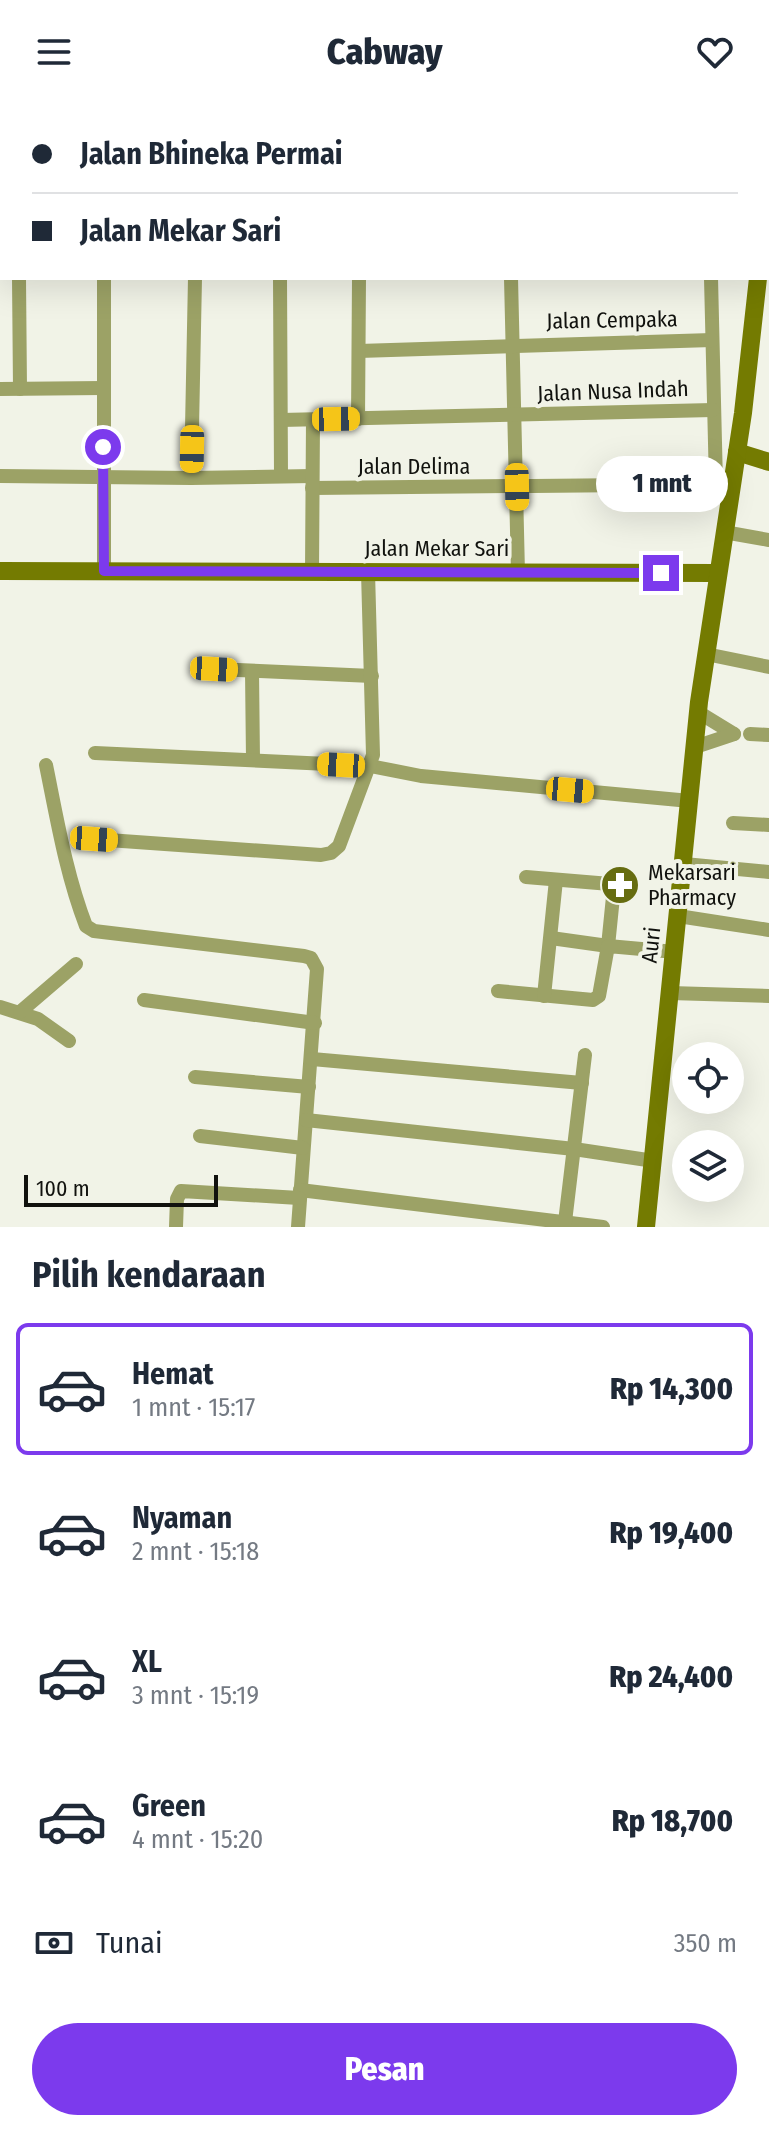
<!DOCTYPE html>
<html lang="id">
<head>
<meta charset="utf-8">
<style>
  :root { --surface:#fff; --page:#f6f6f7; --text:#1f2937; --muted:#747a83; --line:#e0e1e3; --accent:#7c3aed }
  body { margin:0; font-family:"Fira Sans Condensed",sans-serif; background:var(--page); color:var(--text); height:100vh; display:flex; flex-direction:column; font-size:30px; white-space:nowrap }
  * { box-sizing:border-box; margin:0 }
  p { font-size:26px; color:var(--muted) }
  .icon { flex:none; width:44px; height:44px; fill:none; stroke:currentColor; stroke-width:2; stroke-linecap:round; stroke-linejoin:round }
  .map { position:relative; height:1123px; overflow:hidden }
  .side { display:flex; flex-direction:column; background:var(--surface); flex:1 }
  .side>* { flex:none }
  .top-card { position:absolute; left:0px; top:0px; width:770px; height:176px; box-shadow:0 8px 32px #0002; display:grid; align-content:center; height:176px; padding:0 32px; background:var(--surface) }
  .tools { position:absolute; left:672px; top:938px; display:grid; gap:16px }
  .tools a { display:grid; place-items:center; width:72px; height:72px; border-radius:50%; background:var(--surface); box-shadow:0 8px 32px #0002; font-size:40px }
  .scale { position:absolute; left:24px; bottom:20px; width:194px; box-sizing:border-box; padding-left:8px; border:4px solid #11120e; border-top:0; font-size:22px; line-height:28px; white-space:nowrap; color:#11120e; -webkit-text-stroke:6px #f1f3e7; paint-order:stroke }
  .end { position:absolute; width:36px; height:36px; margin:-18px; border:10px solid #7c3aed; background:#fff; box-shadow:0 0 0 4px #fff }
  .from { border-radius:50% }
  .bubble { position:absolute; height:56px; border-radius:28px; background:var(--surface); box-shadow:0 8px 32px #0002; font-size:26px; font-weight:800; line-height:56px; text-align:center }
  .car { position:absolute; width:24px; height:48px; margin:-24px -12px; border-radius:10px; box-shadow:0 0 6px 2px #0007; background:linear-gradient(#f5c518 24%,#345 0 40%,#f5c518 0 76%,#345 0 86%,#f5c518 0) }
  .top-card b { display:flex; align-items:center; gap:28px; height:76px; font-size:30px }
  .top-card b+b { border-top:2px solid var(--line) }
  .top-card i { width:20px; height:20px; background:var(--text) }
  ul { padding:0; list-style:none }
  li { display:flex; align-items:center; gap:24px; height:132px; margin:0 16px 12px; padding:0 16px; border:4px solid transparent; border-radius:12px }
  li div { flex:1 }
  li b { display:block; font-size:30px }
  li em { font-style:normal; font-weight:800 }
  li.selected { border-color:var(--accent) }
  li>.icon { width:72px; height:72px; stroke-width:1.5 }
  h2 { padding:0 32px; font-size:36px; line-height:96px }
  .pay { display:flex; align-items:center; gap:20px; height:88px; padding:0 32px; font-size:30px }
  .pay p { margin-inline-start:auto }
  .cta { display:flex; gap:16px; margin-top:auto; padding:16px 32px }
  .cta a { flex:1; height:92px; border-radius:48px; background:var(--accent); color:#fff; font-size:32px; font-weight:800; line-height:92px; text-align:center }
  header { display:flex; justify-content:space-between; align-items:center; height:104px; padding:0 32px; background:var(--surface); font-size:36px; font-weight:800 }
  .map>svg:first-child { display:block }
</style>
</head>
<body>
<header><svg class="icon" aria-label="menu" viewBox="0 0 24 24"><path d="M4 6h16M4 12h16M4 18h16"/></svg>Cabway<svg class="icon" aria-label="heart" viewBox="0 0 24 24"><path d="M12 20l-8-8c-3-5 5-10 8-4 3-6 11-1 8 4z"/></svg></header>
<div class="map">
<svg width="769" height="1123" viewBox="0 0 769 1123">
  <rect width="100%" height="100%" fill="#f1f3e7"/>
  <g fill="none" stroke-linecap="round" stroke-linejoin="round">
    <g stroke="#9ca266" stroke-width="14">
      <path d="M97 0 98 2"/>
      <path d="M307 0V2"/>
      <path d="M707 0V2"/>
      <path d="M511 2V0"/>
      <path d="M0 71H2"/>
      <path d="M19 174 20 285"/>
      <path d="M280 174 281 371"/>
      <path d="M511 174 518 469"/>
      <path d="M711 174 716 380"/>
      <path d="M359 247 712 236"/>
      <path d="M0 285 103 284"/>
      <path d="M358 315 359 174"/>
      <path d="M281 316 713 306"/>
      <path d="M0 372 191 374 312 372"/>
      <path d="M191 374 195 174"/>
      <path d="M312 384 732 380"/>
      <path d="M724 428 769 436"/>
      <path d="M104 467V174"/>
      <path d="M312 468 313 316"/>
      <path d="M706 550 769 563"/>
      <path d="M214 565 372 572"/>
      <path d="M252 567 253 656"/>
      <path d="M698 608 734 630"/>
      <path d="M750 630 769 631"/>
      <path d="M695 643 734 630"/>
      <path d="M95 649 370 662 421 672 690 697"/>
      <path d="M46 661C57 715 66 770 86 822L94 827 304 852 311 854 317 865 298 1123"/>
      <path d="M733 719 769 721"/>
      <path d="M94 735 321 751 331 749 339 742 373 651 368 468"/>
      <path d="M684 760 769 768"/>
      <path d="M526 773 610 780 614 783 608 842 551 834"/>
      <path d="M678 812 769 826"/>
      <path d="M498 887 593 896 599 892 608 842 675 848"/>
      <path d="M670 889 769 892"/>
      <path d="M544 892 556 776"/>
      <path d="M144 896 315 919"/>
      <path d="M0 903 38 915 69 937"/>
      <path d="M20 908 76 860"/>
      <path d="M312 955 582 979"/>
      <path d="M195 973 309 983"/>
      <path d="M306 1016 574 1045 654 1057"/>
      <path d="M200 1032 303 1044"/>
      <path d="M300 1086 603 1123"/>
      <path d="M565 1118 585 951"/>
      <path d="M176 1123 177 1095 181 1087 299 1094"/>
    </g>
    <g stroke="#747b01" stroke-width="18">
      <path d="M768 77 769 67"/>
      <path d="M737 348 769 358"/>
      <path d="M0 467 718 469"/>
      <path d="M646 1123 699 598 743 309 758 174"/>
    </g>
  </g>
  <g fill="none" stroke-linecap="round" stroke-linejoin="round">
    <path stroke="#7c3aed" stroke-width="10" d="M103 343 104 467 661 469"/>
  </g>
  <defs>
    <symbol id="pharmacy-disc" viewBox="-11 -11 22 22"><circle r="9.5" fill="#666c10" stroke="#f1f3e7"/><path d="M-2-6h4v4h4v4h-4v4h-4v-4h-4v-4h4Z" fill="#fff"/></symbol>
  </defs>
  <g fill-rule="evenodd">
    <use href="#pharmacy-disc" x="598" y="759" width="44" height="44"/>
  </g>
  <g text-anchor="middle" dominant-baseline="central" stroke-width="8" stroke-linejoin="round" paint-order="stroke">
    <g font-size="22" fill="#11120e" stroke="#f1f3e7">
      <text transform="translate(612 216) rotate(-1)">Jalan Cempaka</text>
      <text transform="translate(613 287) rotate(-2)">Jalan Nusa Indah</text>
      <text x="414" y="362">Jalan Delima</text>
      <text x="437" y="444">Jalan Mekar Sari</text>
      <text transform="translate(651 841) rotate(-84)">Auri</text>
    </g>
    <g font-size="22" fill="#11120e" stroke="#f1f3e7" text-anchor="start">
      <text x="648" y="768">Mekarsari<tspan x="648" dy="25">Pharmacy</tspan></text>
    </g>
  </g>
</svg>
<div class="tools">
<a><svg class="icon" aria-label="locate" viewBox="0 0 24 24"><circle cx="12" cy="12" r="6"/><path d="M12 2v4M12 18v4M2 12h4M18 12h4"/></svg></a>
<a><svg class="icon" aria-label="layers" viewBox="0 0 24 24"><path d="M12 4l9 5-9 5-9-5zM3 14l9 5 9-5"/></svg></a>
</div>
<div class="scale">100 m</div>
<i class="end from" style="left:103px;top:343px"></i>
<i class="end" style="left:661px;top:469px"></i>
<div class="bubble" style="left:596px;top:352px;width:132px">1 mnt</div>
<i class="car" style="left:336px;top:315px;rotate:89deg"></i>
<i class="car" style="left:192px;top:345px;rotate:181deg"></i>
<i class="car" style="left:517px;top:383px;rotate:179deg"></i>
<i class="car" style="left:214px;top:565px;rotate:93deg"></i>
<i class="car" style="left:341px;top:661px;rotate:273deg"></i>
<i class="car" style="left:570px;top:686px;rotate:95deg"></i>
<i class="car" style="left:94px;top:735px;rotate:94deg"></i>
<div class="top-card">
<b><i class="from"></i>Jalan Bhineka Permai</b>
<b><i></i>Jalan Mekar Sari</b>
</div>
</div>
<section class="side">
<h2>Pilih kendaraan</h2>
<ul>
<li class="selected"><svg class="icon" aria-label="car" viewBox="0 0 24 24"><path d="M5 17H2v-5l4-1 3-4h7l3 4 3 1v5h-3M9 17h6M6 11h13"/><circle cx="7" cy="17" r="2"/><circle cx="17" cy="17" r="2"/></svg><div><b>Hemat</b><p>1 mnt · 15:17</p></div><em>Rp 14,300</em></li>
<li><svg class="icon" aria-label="car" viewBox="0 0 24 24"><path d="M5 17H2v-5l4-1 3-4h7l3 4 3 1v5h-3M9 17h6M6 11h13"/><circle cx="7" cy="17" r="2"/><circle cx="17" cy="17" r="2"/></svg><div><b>Nyaman</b><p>2 mnt · 15:18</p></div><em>Rp 19,400</em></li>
<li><svg class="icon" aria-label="car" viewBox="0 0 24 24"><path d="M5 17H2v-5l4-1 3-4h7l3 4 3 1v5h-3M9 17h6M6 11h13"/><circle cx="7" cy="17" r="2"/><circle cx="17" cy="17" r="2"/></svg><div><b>XL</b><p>3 mnt · 15:19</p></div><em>Rp 24,400</em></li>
<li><svg class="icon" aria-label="car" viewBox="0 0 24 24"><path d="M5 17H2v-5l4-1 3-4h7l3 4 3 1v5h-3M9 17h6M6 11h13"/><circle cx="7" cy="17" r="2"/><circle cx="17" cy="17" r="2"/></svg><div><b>Green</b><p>4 mnt · 15:20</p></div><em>Rp 18,700</em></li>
</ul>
<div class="pay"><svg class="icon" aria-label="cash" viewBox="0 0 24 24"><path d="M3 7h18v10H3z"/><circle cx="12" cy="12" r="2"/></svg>Tunai<p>350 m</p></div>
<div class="cta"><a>Pesan</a></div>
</section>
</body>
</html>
